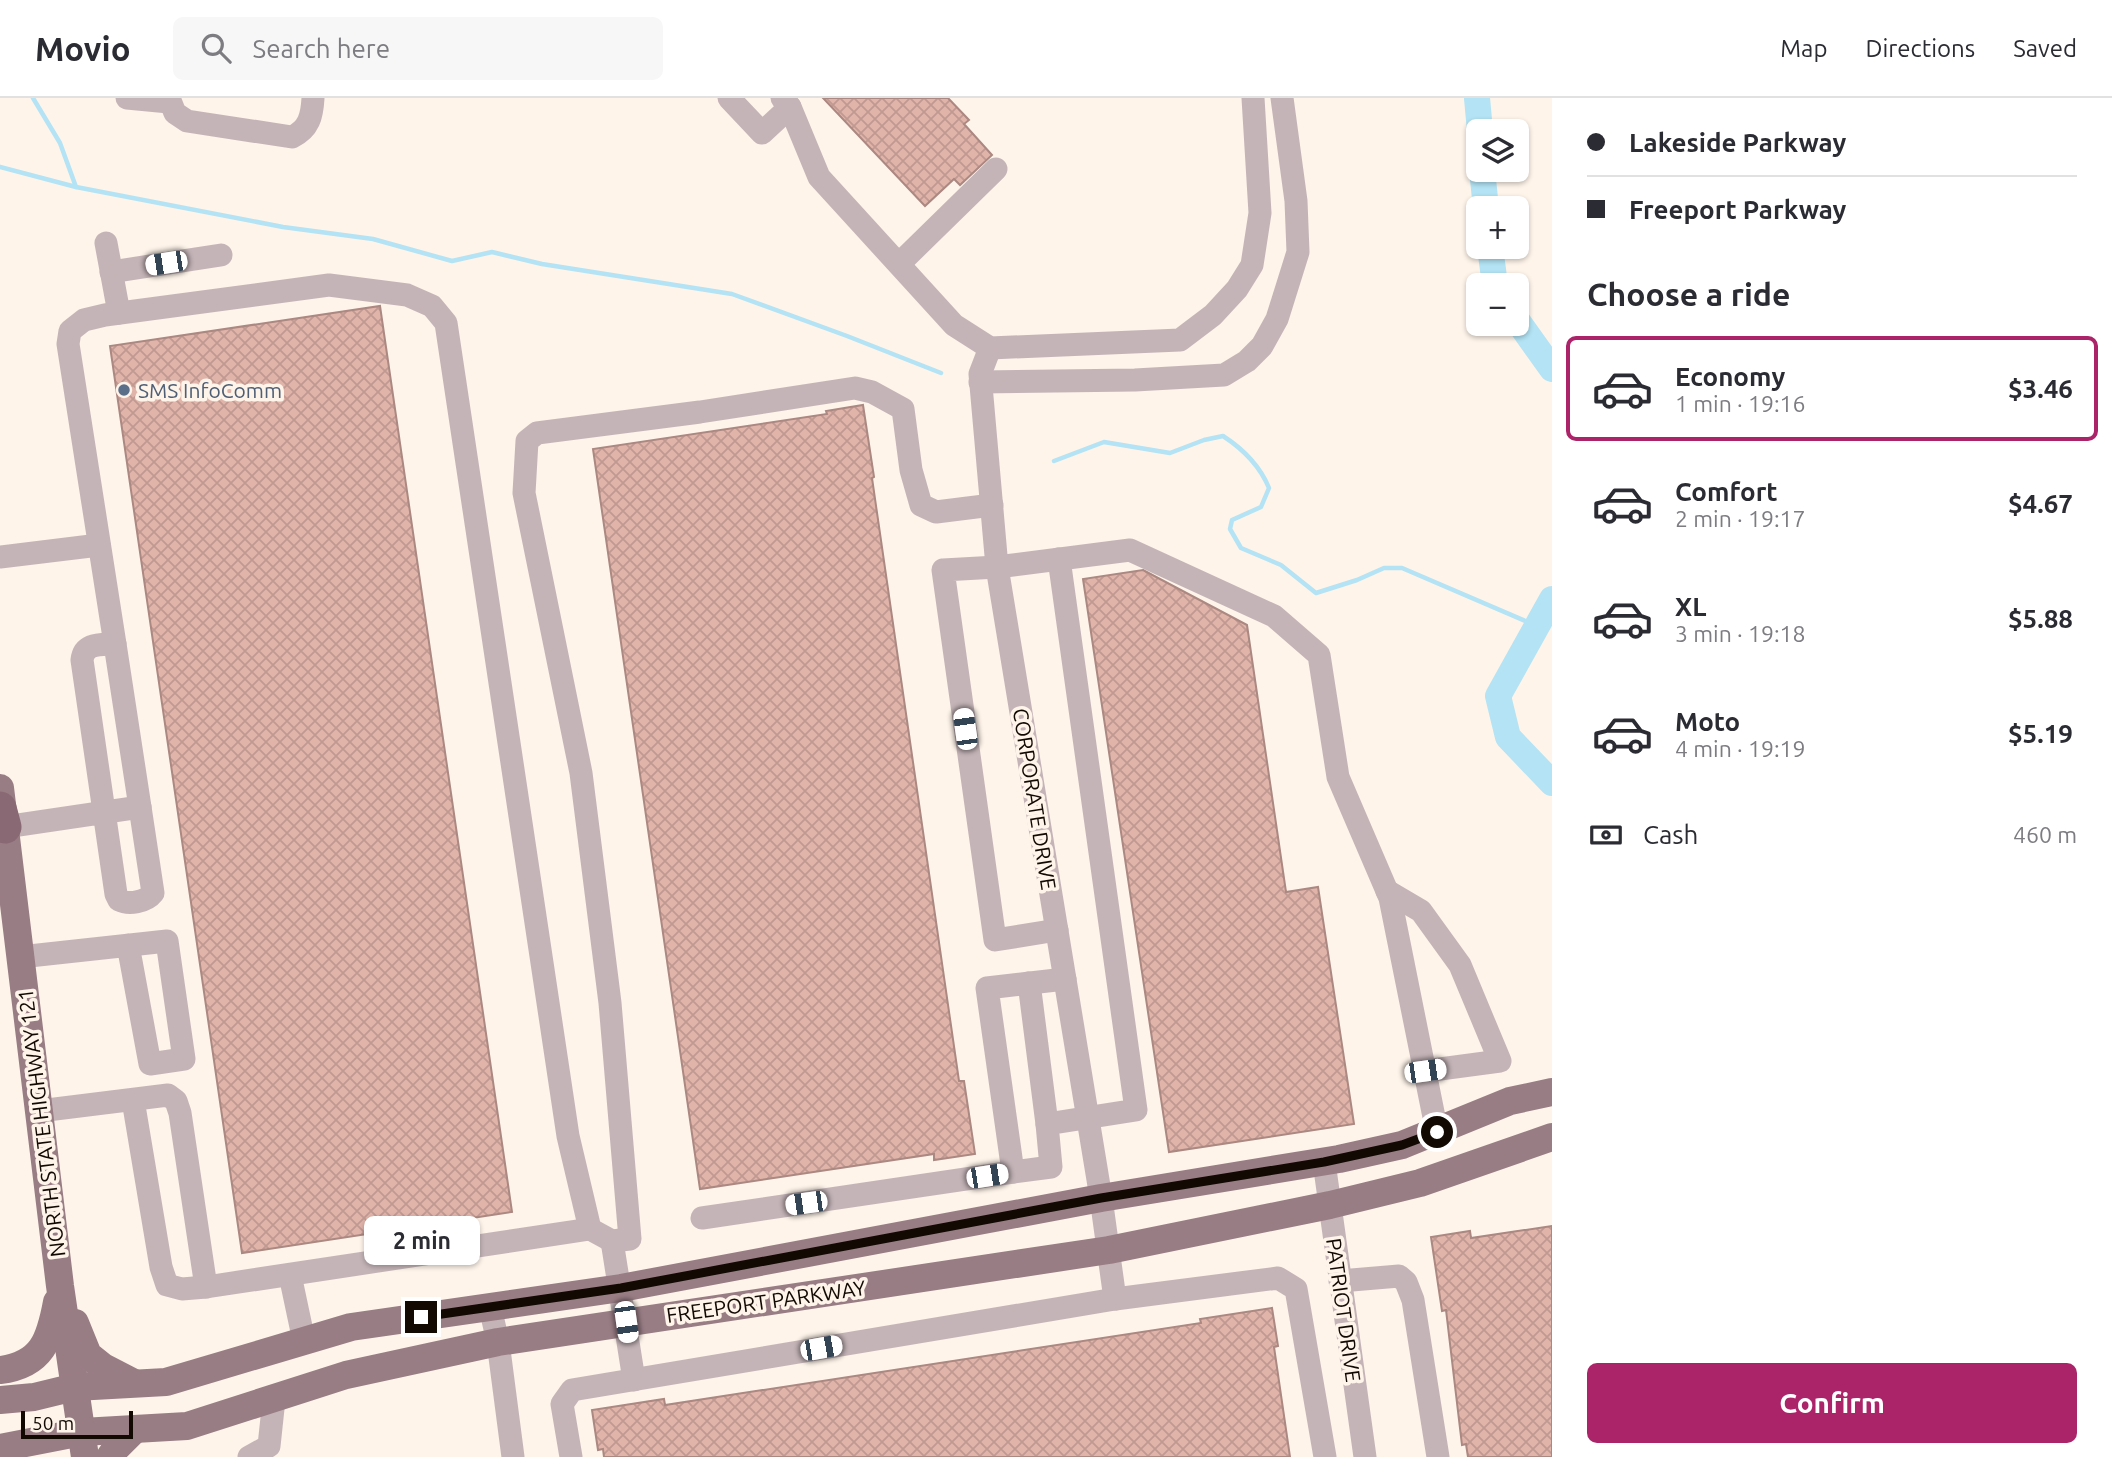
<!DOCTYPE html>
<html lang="en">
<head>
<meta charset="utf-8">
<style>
  :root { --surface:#fff; --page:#f7f7f7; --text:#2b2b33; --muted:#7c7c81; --line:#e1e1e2; --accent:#ab246a }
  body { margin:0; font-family:Ubuntu,sans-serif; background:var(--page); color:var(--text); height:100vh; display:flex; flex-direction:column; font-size:26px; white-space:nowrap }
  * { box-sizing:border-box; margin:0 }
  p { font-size:23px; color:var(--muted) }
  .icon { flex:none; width:38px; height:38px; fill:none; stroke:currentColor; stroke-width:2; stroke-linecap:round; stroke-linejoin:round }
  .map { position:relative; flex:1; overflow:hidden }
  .drawer { display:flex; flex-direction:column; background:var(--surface); width:560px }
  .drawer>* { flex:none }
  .hud { display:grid; align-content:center; height:154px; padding:0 35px; background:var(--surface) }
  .tools { position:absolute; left:1466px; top:21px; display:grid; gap:14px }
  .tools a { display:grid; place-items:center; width:63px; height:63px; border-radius:10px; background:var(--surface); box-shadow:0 2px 5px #0004; font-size:35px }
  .scale { position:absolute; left:21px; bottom:18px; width:112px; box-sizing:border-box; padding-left:7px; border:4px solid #120903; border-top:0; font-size:19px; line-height:24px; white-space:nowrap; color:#120903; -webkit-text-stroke:5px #fef4ea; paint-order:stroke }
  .end { position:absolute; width:32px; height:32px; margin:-16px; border:9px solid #120903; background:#fff; box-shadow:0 0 0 4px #fff }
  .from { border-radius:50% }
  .bubble { position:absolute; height:49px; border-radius:10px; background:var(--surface); box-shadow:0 2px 5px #0004; font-size:23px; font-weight:700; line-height:49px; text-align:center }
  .car { position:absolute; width:21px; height:42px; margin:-21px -10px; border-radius:9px; box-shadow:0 0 5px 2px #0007; background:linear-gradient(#fff 24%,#345 0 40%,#fff 0 76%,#345 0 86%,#fff 0) }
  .hud b { display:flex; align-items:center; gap:24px; height:66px; font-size:26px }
  .hud b+b { border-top:2px solid var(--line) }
  .hud i { width:18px; height:18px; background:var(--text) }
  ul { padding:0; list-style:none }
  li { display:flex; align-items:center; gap:21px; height:105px; margin:0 14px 10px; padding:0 21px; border:4px solid transparent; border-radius:10px }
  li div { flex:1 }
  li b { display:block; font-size:26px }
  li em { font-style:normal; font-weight:700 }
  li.on { border-color:var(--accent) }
  li>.icon { width:63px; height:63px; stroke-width:1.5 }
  h2 { padding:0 35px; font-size:32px; line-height:84px }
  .pay { display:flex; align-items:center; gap:18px; height:77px; padding:0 35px; font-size:26px }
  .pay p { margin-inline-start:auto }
  .cta { display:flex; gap:14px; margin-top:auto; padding:14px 35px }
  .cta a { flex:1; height:80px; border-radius:10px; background:var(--accent); color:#fff; font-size:28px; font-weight:700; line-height:80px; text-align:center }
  header { display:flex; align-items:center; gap:42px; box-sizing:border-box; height:98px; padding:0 35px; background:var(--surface); border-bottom:2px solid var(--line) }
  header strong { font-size:33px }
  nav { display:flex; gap:38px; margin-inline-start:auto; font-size:24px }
  .search { width:490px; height:63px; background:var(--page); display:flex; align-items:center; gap:18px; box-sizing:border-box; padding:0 24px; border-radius:10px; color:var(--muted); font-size:26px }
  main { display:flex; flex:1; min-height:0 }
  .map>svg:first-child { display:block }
</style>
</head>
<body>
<header>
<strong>Movio</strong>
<div class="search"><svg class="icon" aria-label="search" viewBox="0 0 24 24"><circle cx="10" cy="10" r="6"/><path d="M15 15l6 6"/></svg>Search here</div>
<nav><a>Map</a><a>Directions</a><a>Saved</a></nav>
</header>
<main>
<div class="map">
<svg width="1552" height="1359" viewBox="0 0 1552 1359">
  <defs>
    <pattern id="building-cross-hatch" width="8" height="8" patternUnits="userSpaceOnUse" patternTransform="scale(1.75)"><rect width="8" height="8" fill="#e1b4aa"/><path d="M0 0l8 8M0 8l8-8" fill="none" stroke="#c09991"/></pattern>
  </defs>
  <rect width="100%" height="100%" fill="#fef4ea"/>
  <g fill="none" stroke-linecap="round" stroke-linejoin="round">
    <g stroke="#b3e3f4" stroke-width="4.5">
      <path d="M33 0 60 45 76 89 283 129 373 141 452 163 492 154 542 166 732 196 847 238 941 275"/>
      <path d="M0 69 76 89"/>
      <path d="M1054 363 1104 344 1170 355 1204 342 1223 338C1243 351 1260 368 1269 390L1261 409 1232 422 1230 431 1241 450 1281 467 1316 495 1357 482 1384 470H1402L1537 528"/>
    </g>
    <g stroke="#b3e3f4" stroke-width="26">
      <path d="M1477 0 1480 33"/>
      <path d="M1482 72 1486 110"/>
      <path d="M1490 149 1495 187"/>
      <path d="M1517 222 1552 271"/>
      <path d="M1552 501 1498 598 1508 639 1552 685"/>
    </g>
  </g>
  <g fill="url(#building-cross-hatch)" stroke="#ab8881" stroke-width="2">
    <path d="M823 0H948L969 22 964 26 992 57 960 87 954 81 925 108Z"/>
    <path d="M380 208 512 1114 242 1155 110 248Z"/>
    <path d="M863 307 874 379 872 380 959 983H964L975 1056 934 1062V1056L700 1091 593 351 827 316 826 313Z"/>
    <path d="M1143 472 1247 527 1286 794 1318 789 1354 1026 1169 1054 1083 481Z"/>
    <path d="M1552 1128V1359H1468L1466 1346 1462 1347 1446 1212 1442 1213 1431 1139 1470 1133 1471 1140Z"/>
    <path d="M1272 1210 1278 1248 1274 1249 1290 1359H604L603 1351 598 1352 592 1312 664 1301 665 1307 1201 1225 1200 1221Z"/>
  </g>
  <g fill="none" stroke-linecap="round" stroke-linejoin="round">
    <g stroke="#c4b4b8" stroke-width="23">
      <path d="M127 0 169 4"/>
      <path d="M169 0 175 15 187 23 292 39C309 31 312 18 313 0"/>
      <path d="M729 0 762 35 790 9"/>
      <path d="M782 0 790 9 819 79 954 227 990 250 1180 242 1213 217 1237 191 1252 167 1260 115 1253 0"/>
      <path d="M106 145 119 215"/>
      <path d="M900 165 996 71"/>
      <path d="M111 174 221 157"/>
      <path d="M990 250 980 276 997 469 1101 1100 1115 1201"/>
      <path d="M980 284 1135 282 1224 277 1247 263 1262 248 1277 221 1298 154 1296 103 1282 0"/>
      <path d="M0 459 99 447"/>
      <path d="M1059 461 1136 1012 1047 1026 1051 1069 1013 1074 987 890 1065 881"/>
      <path d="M115 546 140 709"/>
      <path d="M5 729 140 709 153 795C146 804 129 807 119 802L116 796 82 562C84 544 101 547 115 546L68 246 70 233 84 222 105 217 329 187 407 197 432 208 446 225 568 1038 590 1131 612 1143 630 1141 610 905 581 675 524 395 527 343 537 335 700 314 855 290 872 294 903 311 911 372 921 407 936 414 992 407"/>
      <path d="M1387 793 1421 813 1460 867 1500 963 1425 973"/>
      <path d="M1057 832 995 842 943 472 997 469 1130 452 1274 518 1319 557 1338 679 1390 800 1437 1034"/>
      <path d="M20 859 167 843 184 961 150 966 128 847"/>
      <path d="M1029 885 1047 1026"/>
      <path d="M133 1002 161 1169 167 1187 182 1191 206 1189"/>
      <path d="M39 1013 168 997 176 1003 180 1015 206 1189 590 1131"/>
      <path d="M1324 1064 1365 1359"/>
      <path d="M702 1120 1013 1074"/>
      <path d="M612 1143 634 1282"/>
      <path d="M290 1177 304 1243"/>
      <path d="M1340 1183 1399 1178 1406 1184 1413 1202 1438 1359"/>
      <path d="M490 1209 498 1244 513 1359"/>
      <path d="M249 1359 269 1348 274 1301"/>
      <path d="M571 1359 562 1306 572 1292 1115 1201 1278 1180 1296 1191 1325 1359"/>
    </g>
    <g stroke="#997d85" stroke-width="28">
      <path d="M0 690 60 1188 85 1359"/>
      <path d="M75 1225 88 1257 103 1269 134 1285"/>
      <path d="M0 1272C42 1267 50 1242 57 1204"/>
      <path d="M0 1302 34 1299 75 1289 166 1284 351 1229 621 1190 1101 1100 1339 1061 1402 1047 1510 1003 1552 994"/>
      <path d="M0 1350 82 1334 187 1328 346 1277 498 1244 1109 1152 1330 1107 1420 1085 1552 1039"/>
      <path d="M110 1359 116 1350 135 1331"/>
    </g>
    <path stroke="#896973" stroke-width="33" d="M0 710 5 729"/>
  </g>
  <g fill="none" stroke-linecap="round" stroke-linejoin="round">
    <path stroke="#120903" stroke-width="9" d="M421 1219 621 1190 1101 1100 1324 1064 1402 1047 1437 1034"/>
  </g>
  <circle fill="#5c6f8a" stroke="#fef4ea" stroke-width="2.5" cx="124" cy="292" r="7"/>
  <g text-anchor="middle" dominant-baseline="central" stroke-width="7" stroke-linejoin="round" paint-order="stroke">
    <g font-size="21" fill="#4e5e75" stroke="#fef4ea" text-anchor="start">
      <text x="138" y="292">SMS InfoComm</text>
    </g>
    <g font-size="21" fill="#120903" stroke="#fef4ea">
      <text transform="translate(1035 701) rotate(81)">CORPORATE DRIVE</text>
      <text transform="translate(41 1025) rotate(-97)">NORTH STATE HIGHWAY 121</text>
      <text transform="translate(766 1203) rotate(-8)">FREEPORT PARKWAY</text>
      <text transform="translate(1344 1212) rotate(82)">PATRIOT DRIVE</text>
    </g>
  </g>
</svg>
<div class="tools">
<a><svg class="icon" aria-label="layers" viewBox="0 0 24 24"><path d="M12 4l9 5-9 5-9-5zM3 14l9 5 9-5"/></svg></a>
<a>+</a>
<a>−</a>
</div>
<div class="scale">50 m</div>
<i class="end from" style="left:1437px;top:1034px"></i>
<i class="end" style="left:421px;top:1219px"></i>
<div class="bubble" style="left:364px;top:1118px;width:116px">2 min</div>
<i class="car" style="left:166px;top:165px;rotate:261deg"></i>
<i class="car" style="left:965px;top:631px;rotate:352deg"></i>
<i class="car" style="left:1425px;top:973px;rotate:82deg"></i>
<i class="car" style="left:987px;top:1078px;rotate:81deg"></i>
<i class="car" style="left:806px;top:1105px;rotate:262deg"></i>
<i class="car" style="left:626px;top:1224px;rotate:172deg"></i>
<i class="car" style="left:821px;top:1250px;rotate:80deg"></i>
</div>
<section class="drawer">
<div class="hud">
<b><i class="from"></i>Lakeside Parkway</b>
<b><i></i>Freeport Parkway</b>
</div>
<h2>Choose a ride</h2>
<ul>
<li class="on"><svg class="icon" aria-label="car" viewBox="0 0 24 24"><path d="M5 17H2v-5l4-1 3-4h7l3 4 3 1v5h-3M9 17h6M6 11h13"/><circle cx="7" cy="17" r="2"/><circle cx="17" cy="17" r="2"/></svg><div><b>Economy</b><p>1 min · 19:16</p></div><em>$3.46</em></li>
<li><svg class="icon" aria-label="car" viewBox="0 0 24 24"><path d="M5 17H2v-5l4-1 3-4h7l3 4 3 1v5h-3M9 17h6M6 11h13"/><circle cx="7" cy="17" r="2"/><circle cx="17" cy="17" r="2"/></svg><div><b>Comfort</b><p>2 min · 19:17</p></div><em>$4.67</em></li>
<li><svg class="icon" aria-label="car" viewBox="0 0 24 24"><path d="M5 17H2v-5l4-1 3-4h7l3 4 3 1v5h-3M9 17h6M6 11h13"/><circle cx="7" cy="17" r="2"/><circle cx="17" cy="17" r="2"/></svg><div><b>XL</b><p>3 min · 19:18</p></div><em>$5.88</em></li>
<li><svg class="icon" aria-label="car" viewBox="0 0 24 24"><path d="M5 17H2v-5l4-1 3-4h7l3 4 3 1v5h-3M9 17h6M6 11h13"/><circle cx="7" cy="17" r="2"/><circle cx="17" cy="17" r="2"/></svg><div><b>Moto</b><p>4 min · 19:19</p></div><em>$5.19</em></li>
</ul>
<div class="pay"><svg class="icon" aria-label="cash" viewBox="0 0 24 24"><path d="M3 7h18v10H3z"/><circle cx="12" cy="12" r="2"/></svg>Cash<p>460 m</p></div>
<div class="cta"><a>Confirm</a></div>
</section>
</main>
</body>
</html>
